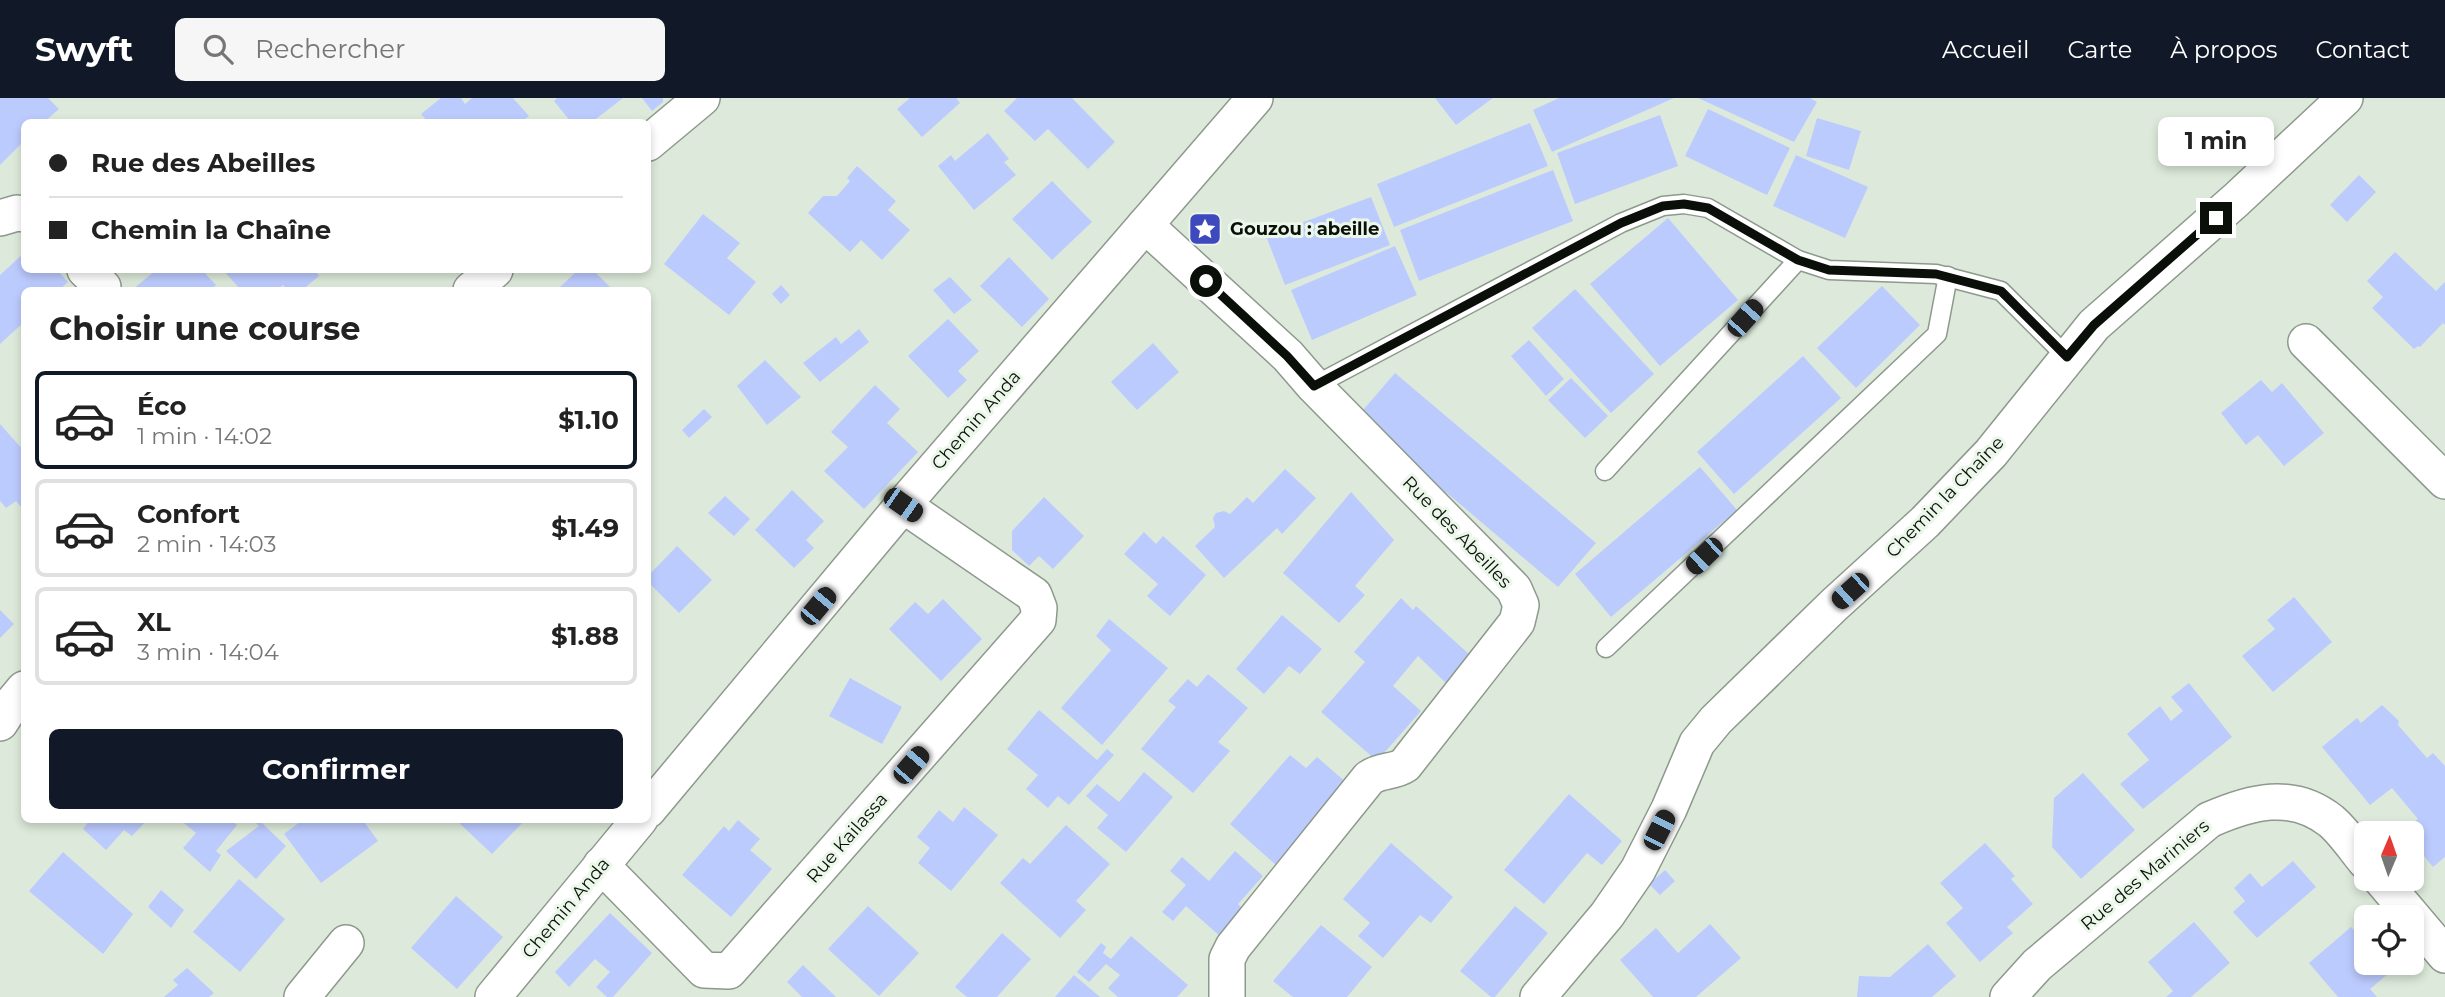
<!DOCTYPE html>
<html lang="fr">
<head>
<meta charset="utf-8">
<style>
  :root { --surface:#fff; --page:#f6f6f6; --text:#222; --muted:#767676; --line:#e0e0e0; --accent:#111827 }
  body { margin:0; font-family:Montserrat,sans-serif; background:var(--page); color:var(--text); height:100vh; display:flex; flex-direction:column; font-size:26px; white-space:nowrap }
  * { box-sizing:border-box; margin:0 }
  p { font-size:23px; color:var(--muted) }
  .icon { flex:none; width:38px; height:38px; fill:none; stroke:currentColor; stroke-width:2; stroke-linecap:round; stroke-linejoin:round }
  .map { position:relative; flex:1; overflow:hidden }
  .panel { position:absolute; left:21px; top:189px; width:630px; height:536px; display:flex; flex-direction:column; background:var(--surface); border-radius:10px; box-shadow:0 4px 10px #0003 }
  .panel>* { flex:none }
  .top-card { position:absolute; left:21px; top:21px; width:630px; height:154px; border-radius:10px; box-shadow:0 4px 10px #0003; display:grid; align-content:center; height:154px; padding:0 28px; background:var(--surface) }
  .needle { width:46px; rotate:2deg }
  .controls { position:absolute; left:2354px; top:723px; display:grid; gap:14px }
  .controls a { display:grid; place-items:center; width:70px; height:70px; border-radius:10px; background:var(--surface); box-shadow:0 4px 10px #0003; font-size:35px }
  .end { position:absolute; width:32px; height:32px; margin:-16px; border:9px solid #0b0f0a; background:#fff; box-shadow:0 0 0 4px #fff }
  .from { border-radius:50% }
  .bubble { position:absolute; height:49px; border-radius:10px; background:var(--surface); box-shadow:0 4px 10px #0003; font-size:23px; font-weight:700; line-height:49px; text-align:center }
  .car { position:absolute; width:21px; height:42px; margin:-21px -10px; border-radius:9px; box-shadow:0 0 5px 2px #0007; background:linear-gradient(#222 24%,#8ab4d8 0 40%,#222 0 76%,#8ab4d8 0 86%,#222 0) }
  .top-card b { display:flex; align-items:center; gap:24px; height:66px; font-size:26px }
  .top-card b+b { border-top:2px solid var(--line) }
  .top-card i { width:18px; height:18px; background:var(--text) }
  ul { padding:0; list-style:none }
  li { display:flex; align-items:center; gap:21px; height:98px; margin:0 14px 10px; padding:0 14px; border:4px solid var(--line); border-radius:10px }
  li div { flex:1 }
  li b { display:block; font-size:26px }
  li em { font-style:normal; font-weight:700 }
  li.selected { border-color:var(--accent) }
  li>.icon { width:63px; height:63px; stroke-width:1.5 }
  h2 { padding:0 28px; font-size:32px; line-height:84px }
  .primary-button { display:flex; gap:14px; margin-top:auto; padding:14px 28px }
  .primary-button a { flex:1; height:80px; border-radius:10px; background:var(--accent); color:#fff; font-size:28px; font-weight:700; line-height:80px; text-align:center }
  header { display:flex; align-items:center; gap:42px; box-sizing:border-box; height:98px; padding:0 35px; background:var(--accent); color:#fff }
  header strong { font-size:33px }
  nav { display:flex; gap:38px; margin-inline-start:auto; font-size:24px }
  .search { width:490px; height:63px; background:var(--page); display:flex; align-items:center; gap:18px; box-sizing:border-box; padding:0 24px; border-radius:10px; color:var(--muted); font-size:26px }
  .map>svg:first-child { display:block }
</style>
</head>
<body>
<header>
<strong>Swyft</strong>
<div class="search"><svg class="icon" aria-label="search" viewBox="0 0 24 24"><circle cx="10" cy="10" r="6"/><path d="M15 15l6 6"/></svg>Rechercher</div>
<nav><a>Accueil</a><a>Carte</a><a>À propos</a><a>Contact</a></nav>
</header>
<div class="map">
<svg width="2445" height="899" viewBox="0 0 2445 899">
  <rect width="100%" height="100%" fill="#ddeadb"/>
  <g fill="#bccbfe">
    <path d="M0 0H48L59 11 44 24H24V43L0 67Z"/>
    <path d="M441 0H461L465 6 472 0H513L529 18 521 24H428L421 16Z"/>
    <path d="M557 0H623L592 24H571L554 3Z"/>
    <path d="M642 0H663V4L652 13Z"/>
    <path d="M910 0H956L960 5 922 39 897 11Z"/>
    <path d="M1017 0H1072L1115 44 1088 71 1048 31 1035 43 1004 13Z"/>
    <path d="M1435 0H1493L1456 27Z"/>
    <path d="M1559 0H1674L1552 54 1533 12Z"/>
    <path d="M1698 0H1810L1817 4 1794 44Z"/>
    <path d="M1708 11 1790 50 1767 97 1685 58Z"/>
    <path d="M1660 17 1678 68 1575 106 1557 55Z"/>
    <path d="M1817 20 1861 33 1849 72 1806 58Z"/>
    <path d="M1530 25 1548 68 1394 129 1377 86Z"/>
    <path d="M988 35 1009 61 1004 64 1016 77 974 112 938 68 951 57 955 63Z"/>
    <path d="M1796 57 1868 89 1845 140 1773 108Z"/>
    <path d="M857 68 896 103 888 112 910 132 882 162 861 142 850 154 808 115 823 98H837L850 83 847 80Z"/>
    <path d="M1553 72 1573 123 1419 183 1400 132Z"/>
    <path d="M2359 77 2376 94 2347 124 2330 107Z"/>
    <path d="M1052 83 1092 124 1052 162 1012 121Z"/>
    <path d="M1371 99 1390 147 1285 187 1266 138Z"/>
    <path d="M703 116 740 145 727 160 756 184 729 217 664 166Z"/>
    <path d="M1668 120 1738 202 1660 268 1590 186Z"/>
    <path d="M1395 148 1417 197 1312 242 1291 192Z"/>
    <path d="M2395 154 2436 193 2445 184V227L2443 225 2420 249 2418 248 2414 251 2372 210 2383 199 2367 183Z"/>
    <path d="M24 155V172H57L68 184 59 192H24V224L0 246V177Z"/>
    <path d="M1009 159 1049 201 1022 229 980 188Z"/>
    <path d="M156 172H202L216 187 210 192H132Z"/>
    <path d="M223 172H314L319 178 302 192H287L283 187 276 192H241Z"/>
    <path d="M578 172H593L613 192H557Z"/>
    <path d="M950 179 972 202 954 216 933 192Z"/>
    <path d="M781 187 790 197 781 206 772 196Z"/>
    <path d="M1882 188 1920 227 1856 290 1817 250Z"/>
    <path d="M1575 191 1654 276 1611 315 1532 230Z"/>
    <path d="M948 221 979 253 958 273 967 282 948 300 908 258Z"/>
    <path d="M859 231 869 244 820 284 803 265 836 239 841 246Z"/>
    <path d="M1529 242 1564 281 1546 298 1511 258Z"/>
    <path d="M1153 245 1179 274 1137 312 1111 284Z"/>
    <path d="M1803 258 1841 300 1734 396 1697 354Z"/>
    <path d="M765 262 801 299 767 327 737 288Z"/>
    <path d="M1395 275 1596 445 1558 489 1357 319Z"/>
    <path d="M1571 280 1608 318 1585 340 1548 302Z"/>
    <path d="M2261 282 2272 294 2282 285 2324 335 2284 368 2258 337 2246 347 2221 315Z"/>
    <path d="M875 287 900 311 887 325 918 354 864 411 824 373 848 349 831 334Z"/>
    <path d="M704 311 712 319 689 340 682 332Z"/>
    <path d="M0 326 24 353V412L16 403 6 410 0 403Z"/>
    <path d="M1700 369 1737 412 1611 519 1575 476Z"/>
    <path d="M1285 371 1316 400 1282 436 1277 430 1224 480 1195 448 1215 429 1213 420 1216 415 1224 413 1230 416 1247 399 1253 405Z"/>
    <path d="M792 392 824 423 806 442 814 450 794 470 755 432Z"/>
    <path d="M1351 394 1394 442 1355 488 1365 497 1339 525 1283 475Z"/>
    <path d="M725 398 750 421 734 438 708 415Z"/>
    <path d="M1044 399 1084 438 1053 471 1039 458 1029 468 1012 452V433Z"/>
    <path d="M1144 434 1156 446 1163 438 1206 477 1170 518 1147 498 1158 486 1124 456Z"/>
    <path d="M677 448 712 482 679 515 648 484V478Z"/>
    <path d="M2294 499 2332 544 2273 594 2242 558 2275 531 2267 522Z"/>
    <path d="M1401 500 1413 512 1416 508 1471 558 1446 585 1418 558 1393 588 1421 613 1377 663 1321 614 1365 564 1354 554Z"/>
    <path d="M943 501 982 541 941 583 889 531 915 504 928 516Z"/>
    <path d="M0 512 14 526 0 540Z"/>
    <path d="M1282 517 1322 551 1300 576 1289 568 1264 596 1236 571Z"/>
    <path d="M1109 521 1168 570 1102 647 1061 610 1111 552 1096 538Z"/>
    <path d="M1208 576 1248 610 1218 644 1230 653 1193 695 1141 651 1176 609 1168 603 1188 581 1197 589Z"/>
    <path d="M850 580 902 609 882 646 829 618Z"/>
    <path d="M2189 585 2232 639 2143 711 2120 686 2149 662 2127 636 2160 608 2171 623 2183 613 2171 599Z"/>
    <path d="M2382 607 2399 623 2398 627 2427 660 2433 655 2445 668V759L2433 769 2412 743V735L2403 733 2418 721 2392 690 2370 707 2322 649 2357 620 2361 625Z"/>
    <path d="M1039 612 1097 662 1107 651 1114 657 1069 707 1058 698 1048 710 1026 691 1038 677 1007 651Z"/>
    <path d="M1290 657 1306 670 1317 659 1347 685 1276 767 1230 726Z"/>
    <path d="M1144 674 1173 699 1126 754 1097 730 1108 717 1086 698 1097 686 1119 704Z"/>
    <path d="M2083 675 2135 732 2081 781 2052 749 2054 700Z"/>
    <path d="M1569 696 1622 743 1602 767 1587 755 1544 806 1504 772Z"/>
    <path d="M964 709 998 737 951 793 918 765 930 750 917 739 939 712 953 724Z"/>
    <path d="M86 721H148L132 738 124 732 106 752 83 731 89 723Z"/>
    <path d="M179 721H230L237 727 216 753 221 757 210 774 183 750 196 735Z"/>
    <path d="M252 721H267L262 725 286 748 256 781 226 753 259 728Z"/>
    <path d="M304 721H362L378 743 321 785 284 736Z"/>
    <path d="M455 721H526L492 756Z"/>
    <path d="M738 722 760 741 750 752 772 771 731 819 682 777 724 728 729 733Z"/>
    <path d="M1066 727 1110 766 1076 803 1086 812 1060 840 1000 785 1023 760 1030 766Z"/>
    <path d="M1391 745 1453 799 1431 825 1420 817 1383 860 1358 838 1370 825 1343 801Z"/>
    <path d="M1985 745 2015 778 2011 781 2033 806 2007 829 2013 835 1980 864 1946 825 1963 810 1940 785Z"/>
    <path d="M1235 753 1263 778 1238 806 1245 813 1221 839 1186 808 1173 823 1162 814 1186 787 1170 773 1182 759 1209 783Z"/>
    <path d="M63 754 133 816 103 856 29 793Z"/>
    <path d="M2293 763 2316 789 2257 840 2233 814 2245 803 2234 790 2250 775 2262 789Z"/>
    <path d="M1665 772 1675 783 1660 797 1649 786Z"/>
    <path d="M239 781 285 821 240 874 193 834Z"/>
    <path d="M161 792 184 812 171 830 148 809Z"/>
    <path d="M456 798 503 839 457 891 411 850Z"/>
    <path d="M868 808 919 855 879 898 828 851Z"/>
    <path d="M1515 808 1548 835 1495 899H1491L1460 873Z"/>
    <path d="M610 815 652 855 613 899H607L596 889 610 874 595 861 569 889 555 874Z"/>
    <path d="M2194 824 2230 865 2191 899H2166L2173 893 2148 864Z"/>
    <path d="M1710 826 1741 860 1696 899H1653L1620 862 1656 830 1678 855Z"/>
    <path d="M1321 827 1372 869 1347 899H1293L1273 883Z"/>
    <path d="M2351 829 2366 846V864H2381L2390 874 2370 891 2377 899H2338L2309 865Z"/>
    <path d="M1002 835 1031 861 997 899H967L955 889Z"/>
    <path d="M1131 838 1188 887 1177 899H1118L1108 890 1120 877 1106 866 1089 884 1077 874 1101 845 1106 849 1103 855 1111 861Z"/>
    <path d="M1928 846 1956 878 1932 899H1857L1859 878 1890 879Z"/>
    <path d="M803 867 836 899H802L787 884Z"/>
    <path d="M187 870 214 895 209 899H164L178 887 173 882Z"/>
    <path d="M1074 877 1100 899H1055Z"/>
  </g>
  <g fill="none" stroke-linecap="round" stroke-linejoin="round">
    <defs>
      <g id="lane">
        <path d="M1314 288 1621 125 1663 108 1684 106 1708 110 1798 162 1829 172 1936 176 2001 193 2067 259"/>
        <path d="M1605 373 1798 162"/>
        <path d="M1606 550 1937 236 1948 178"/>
      </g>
      <g id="street">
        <path d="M648 45 702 0"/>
        <path d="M0 120 17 115 24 116"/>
        <path d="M1145 127 1288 258 1314 288 1514 491 1521 507 1517 524 1405 667C1393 675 1382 671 1369 680L1233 849 1227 861V899"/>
        <path d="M85 172 103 189"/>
        <path d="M471 192 495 172"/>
        <path d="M2306 244 2445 383"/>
        <path d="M0 625 14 603 24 591"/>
        <path d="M648 712 903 407 1255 0"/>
        <path d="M601 767 704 872 729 873 1038 522 1039 510 1034 497 903 407"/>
        <path d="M2380 780 2445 857"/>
        <path d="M302 899 346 845"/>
        <path d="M493 899 640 721"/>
        <path d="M1538 899 1607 817 1638 772 1669 711 1697 645 1716 622 1834 507 1925 424 1991 355 2094 227 2236 102 2345 0"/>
        <path d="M2008 899 2037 867 2209 722C2250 704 2292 692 2331 723 2344 734 2355 751 2366 764"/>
      </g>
    </defs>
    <use href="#lane" stroke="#8d998c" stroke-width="21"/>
    <use href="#street" stroke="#8d998c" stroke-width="38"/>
    <use href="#lane" stroke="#fff" stroke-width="18"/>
    <use href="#street" stroke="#fff" stroke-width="35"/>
  </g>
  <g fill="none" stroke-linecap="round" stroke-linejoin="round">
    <path stroke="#0b0f0a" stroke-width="9" d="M1206 183 1287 258 1314 288 1621 125 1663 108 1684 106 1708 110 1798 162 1829 172 1936 176 2001 193 2067 259 2094 227 2216 120"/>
  </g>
  <defs>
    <symbol id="sight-square" viewBox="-11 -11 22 22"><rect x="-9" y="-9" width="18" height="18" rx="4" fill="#3d49bd" stroke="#eaf7e9"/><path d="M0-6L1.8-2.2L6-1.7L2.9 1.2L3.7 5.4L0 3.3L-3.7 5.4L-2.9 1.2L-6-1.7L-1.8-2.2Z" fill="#fff"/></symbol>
  </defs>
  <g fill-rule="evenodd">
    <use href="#sight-square" x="1186" y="112" width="38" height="38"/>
  </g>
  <g text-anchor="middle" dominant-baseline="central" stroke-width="6" stroke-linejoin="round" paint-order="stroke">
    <g font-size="18" font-weight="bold" fill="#0b0f0a" stroke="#eaf7e9" text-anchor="start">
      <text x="1230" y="131">Gouzou : abeille</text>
    </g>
    <g font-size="18" fill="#0b0f0a" stroke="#eaf7e9">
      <text transform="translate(976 322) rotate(-49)">Chemin Anda</text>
      <text transform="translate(1945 399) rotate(-46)">Chemin la Chaîne</text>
      <text transform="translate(1457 434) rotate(46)">Rue des Abeilles</text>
      <text transform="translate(847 740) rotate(-49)">Rue Kailassa</text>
      <text transform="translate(2145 777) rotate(-40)">Rue des Mariniers</text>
      <text transform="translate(566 810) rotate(-50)">Chemin Anda</text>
    </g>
  </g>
</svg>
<div class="controls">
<a><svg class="needle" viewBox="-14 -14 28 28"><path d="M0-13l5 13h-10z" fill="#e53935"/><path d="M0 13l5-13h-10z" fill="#767676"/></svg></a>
<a><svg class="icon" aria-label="locate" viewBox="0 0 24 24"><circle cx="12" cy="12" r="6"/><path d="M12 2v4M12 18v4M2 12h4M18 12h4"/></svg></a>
</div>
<i class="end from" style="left:1206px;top:183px"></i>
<i class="end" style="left:2216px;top:120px"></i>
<div class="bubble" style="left:2158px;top:19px;width:116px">1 min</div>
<i class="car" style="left:1745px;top:220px;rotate:42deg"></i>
<i class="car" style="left:903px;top:407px;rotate:125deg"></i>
<i class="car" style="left:1704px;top:458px;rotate:226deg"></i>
<i class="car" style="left:1850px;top:493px;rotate:228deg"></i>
<i class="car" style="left:818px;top:508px;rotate:40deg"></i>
<i class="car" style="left:911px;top:667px;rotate:41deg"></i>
<i class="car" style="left:1659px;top:732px;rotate:27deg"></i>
<div class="top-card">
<b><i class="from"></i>Rue des Abeilles</b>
<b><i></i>Chemin la Chaîne</b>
</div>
<section class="panel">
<h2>Choisir une course</h2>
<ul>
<li class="selected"><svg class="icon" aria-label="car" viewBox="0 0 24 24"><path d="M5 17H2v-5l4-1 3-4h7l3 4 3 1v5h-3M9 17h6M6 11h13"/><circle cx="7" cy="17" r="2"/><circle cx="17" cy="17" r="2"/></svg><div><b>Éco</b><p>1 min · 14:02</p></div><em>$1.10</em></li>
<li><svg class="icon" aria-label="car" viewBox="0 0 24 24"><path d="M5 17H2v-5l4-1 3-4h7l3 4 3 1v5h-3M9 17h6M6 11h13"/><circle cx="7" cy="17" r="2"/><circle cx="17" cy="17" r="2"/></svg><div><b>Confort</b><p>2 min · 14:03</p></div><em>$1.49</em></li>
<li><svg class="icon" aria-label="car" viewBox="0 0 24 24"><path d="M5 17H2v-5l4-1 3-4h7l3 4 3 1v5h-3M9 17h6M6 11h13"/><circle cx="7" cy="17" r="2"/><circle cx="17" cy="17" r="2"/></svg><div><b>XL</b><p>3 min · 14:04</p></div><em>$1.88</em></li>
</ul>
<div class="primary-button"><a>Confirmer</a></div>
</section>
</div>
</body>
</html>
